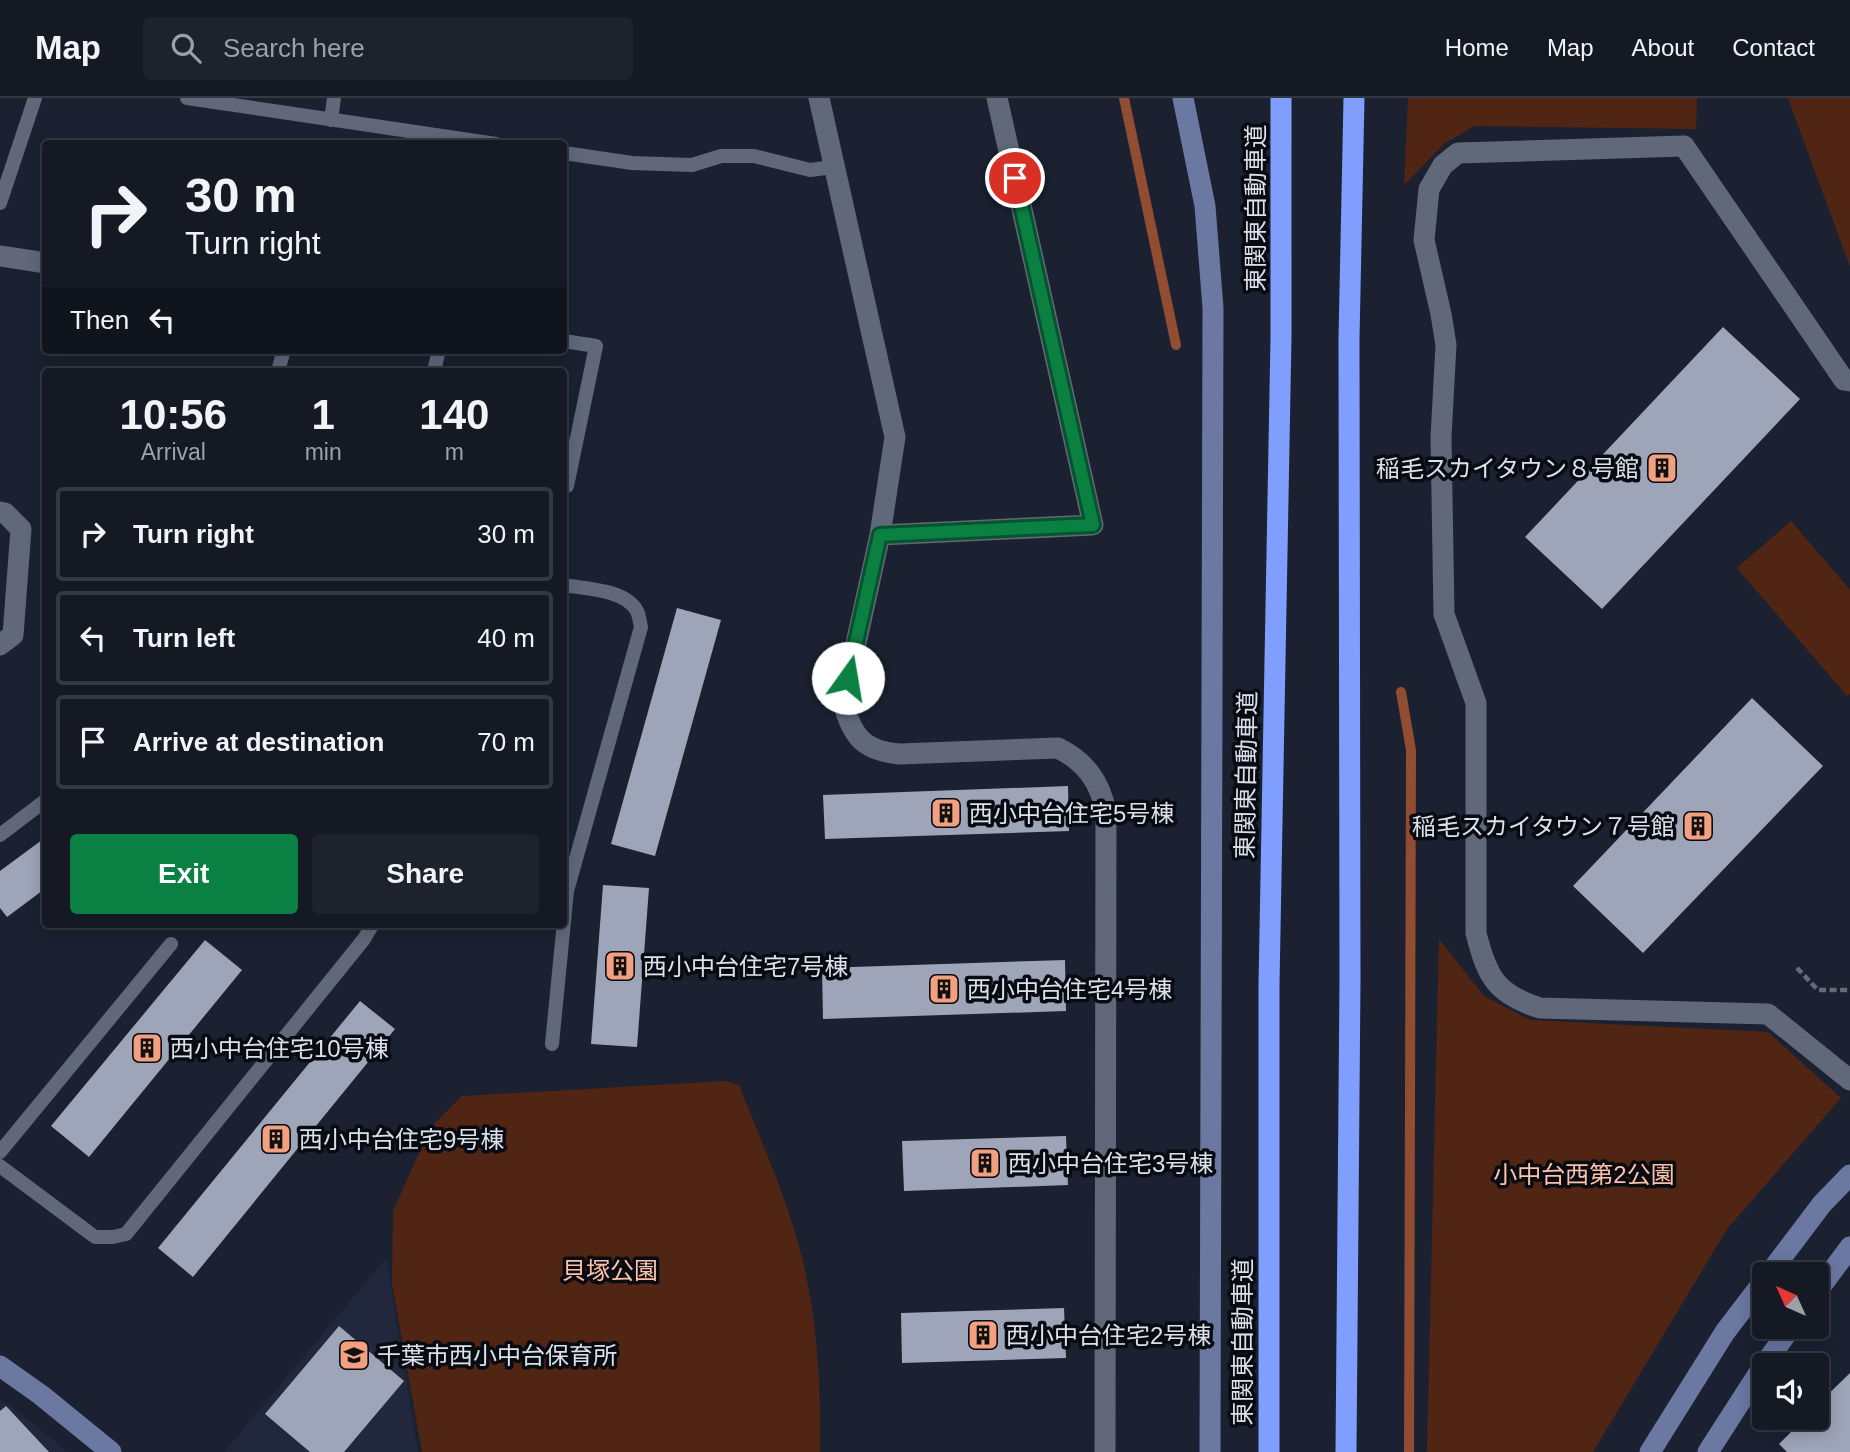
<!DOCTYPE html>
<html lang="en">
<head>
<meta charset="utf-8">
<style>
  body { margin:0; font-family:Helvetica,"Noto Sans JP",sans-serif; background:#1d222c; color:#f1f3f6; height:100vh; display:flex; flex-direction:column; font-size:26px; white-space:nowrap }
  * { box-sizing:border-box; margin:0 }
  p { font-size:23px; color:#9da0a6 }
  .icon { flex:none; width:38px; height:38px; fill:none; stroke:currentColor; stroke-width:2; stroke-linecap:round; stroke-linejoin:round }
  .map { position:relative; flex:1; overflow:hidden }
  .panel { position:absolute; left:42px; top:270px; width:525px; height:560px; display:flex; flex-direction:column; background:#141924; border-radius:7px; box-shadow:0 4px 18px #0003,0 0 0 2px #333841 }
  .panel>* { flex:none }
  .top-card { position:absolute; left:42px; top:42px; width:525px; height:214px; border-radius:7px; box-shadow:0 4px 18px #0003,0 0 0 2px #333841; background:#141924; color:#f1f3f6; overflow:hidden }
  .needle { width:46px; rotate:315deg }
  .fabs { position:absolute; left:1752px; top:1164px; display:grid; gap:14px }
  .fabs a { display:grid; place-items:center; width:77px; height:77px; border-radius:7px; background:#141924; box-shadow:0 4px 18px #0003,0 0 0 2px #333841; font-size:35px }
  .pin { position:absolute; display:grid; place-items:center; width:60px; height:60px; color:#fff; margin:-30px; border:4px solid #fff; border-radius:50%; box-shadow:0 2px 7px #0007 }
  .me { position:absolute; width:77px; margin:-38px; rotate:13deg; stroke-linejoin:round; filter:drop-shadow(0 0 5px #0008) }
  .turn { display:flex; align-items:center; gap:24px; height:147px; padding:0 28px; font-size:32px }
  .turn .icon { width:91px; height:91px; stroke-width:2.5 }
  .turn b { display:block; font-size:49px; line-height:60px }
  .then { display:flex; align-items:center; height:66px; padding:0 28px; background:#0003; gap:14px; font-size:26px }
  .eta { display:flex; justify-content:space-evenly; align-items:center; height:119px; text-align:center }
  .eta b { font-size:42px; font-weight:700; line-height:49px }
  .action { display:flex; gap:14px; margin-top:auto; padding:14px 28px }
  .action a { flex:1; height:80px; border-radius:7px; background:#0b8043; color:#fff; font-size:28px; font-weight:700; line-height:80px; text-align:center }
  .action a+a { background:#1d222c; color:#f1f3f6 }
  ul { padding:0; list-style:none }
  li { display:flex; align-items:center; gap:21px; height:94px; margin:0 14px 10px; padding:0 14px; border:4px solid #333841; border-radius:7px }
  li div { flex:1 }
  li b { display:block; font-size:26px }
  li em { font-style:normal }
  header { display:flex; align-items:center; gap:42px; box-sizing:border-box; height:98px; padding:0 35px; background:#141924; border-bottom:2px solid #333841 }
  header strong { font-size:33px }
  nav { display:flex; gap:38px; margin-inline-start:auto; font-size:24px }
  .search { width:490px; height:63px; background:#1d222c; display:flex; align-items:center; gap:18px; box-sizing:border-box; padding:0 24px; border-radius:7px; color:#9da0a6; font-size:26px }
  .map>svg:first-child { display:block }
</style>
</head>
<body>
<header>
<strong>Map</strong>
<div class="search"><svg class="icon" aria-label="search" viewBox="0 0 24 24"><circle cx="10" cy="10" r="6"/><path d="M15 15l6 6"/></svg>Search here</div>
<nav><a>Home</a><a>Map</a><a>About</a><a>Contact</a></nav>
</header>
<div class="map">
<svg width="1850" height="1354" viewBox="0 0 1850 1354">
  <rect width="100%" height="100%" fill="#1b2130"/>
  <path fill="#21283d" d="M386 1160 418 1354H224Z
    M0 1301 24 1318 67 1354H0Z"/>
  <path fill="#512513" d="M1408 0H1697L1696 31 1475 28 1445 45 1404 87Z
    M1788 0H1850V169Z
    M1791 423 1850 492V596L1847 598 1737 470Z
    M1439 841 1484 898 1530 922 1768 934 1841 1000 1727 1131 1593 1354H1427Z
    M726 983 739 987C762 1046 790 1106 804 1168 818 1229 821 1292 820 1354H422L392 1186 393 1113 430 1030 462 998Z"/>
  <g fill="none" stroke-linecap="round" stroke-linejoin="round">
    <path stroke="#904d32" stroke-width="10" d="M1124 0 1176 247
      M1401 594 1411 652 1409 1354"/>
  </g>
  <path fill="#9ea5b9" d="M1723 229 1800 301 1602 511 1525 439Z
    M677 510 721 522 655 758 611 746Z
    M1752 600 1823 668 1643 855 1573 788Z
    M1068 688 1069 733 825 741 823 697Z
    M46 739V790L7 819 0 810V773Z
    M603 787 649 790 637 949 591 946Z
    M205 842 242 872 89 1059 51 1028Z
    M1065 862 1066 913 823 921 822 870Z
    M360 903 395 931 193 1179 158 1150Z
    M1066 1038 1068 1087 904 1093 902 1043Z
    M1064 1210 1066 1260 902 1265 901 1215Z
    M339 1228 404 1283 344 1354H310L265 1316Z
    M1850 1275V1354H1787L1779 1346 1805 1320H1816V1308Z
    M6 1308 49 1354H0V1313Z"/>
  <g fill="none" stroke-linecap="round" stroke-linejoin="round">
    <path stroke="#666b78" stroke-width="4.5" stroke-dasharray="7 3.5" stroke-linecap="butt" d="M1797 870 1818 892H1850"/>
    <path stroke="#61687a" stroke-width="14" d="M187 0 496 46
      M331 22 334 0
      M564 55 632 65 692 67 721 58H754L810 72 834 69
      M0 105 35 0
      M564 243 596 248 567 388
      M278 273 284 252
      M434 273 439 252
      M0 737 46 702
      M552 946 567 793 641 529C640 525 639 517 637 513 625 491 585 491 564 487
      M0 1054 171 846
      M0 1068 95 1139H113L126 1136 364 841 373 826"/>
    <path stroke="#61687a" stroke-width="21" d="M819 0 895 339 880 437 843 604C852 639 864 653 900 656L1058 650C1086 664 1100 684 1106 714L1105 1354
      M0 158 46 165
      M1850 283 1844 282 1684 48 1458 55 1443 67 1429 91 1424 142 1441 216 1446 247 1441 339 1444 516 1476 605V835C1487 879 1496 896 1540 910L1768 916 1850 982
      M0 414 5 415 21 431 13 537 0 547
      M880 437 1093 427 997 0"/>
    <path stroke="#6a78a2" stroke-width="21" d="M1183 0 1205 108 1213 210 1210 1354
      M1769 1176 1822 1106 1850 1077
      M1816 1195 1850 1149
      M1764 1267 1792 1228
      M0 1268 41 1297 111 1354
      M1650 1354 1725 1234 1764 1183
      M1708 1354 1764 1267"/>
    <path stroke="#7f9efe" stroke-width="21" d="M1269 1354V887L1281 239V0
      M1346 1354 1350 881 1349 241 1354 0"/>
  </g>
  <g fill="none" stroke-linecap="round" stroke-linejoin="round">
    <g stroke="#07532c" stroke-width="18">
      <path id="route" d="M848 580 880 437 1093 427 1015 80"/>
    </g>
    <use href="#route" stroke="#0b8043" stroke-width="12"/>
  </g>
  <defs>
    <g id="building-square" transform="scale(1.575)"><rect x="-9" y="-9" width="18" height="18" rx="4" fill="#f2a080" stroke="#080b11"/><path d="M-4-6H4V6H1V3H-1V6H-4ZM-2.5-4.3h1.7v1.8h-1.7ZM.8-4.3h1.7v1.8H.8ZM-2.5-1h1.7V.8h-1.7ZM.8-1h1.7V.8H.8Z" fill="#111"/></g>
    <g id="school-square" transform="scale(1.575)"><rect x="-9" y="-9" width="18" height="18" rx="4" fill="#f2a080" stroke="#080b11"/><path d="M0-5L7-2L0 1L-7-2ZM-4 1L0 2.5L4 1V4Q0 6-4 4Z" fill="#111"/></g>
  </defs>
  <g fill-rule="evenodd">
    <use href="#building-square" x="1662" y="370"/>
    <use href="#building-square" x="946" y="715"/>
    <use href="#building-square" x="1698" y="728"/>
    <use href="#building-square" x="620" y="868"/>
    <use href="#building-square" x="944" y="891"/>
    <use href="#building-square" x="147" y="950"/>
    <use href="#building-square" x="276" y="1041"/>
    <use href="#building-square" x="985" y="1065"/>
    <use href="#building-square" x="983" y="1237"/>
    <use href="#school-square" x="354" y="1257"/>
  </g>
  <g text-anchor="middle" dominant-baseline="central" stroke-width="7" stroke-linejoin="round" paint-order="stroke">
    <g font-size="24" fill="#dce0ea" stroke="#080b11">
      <text transform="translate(1255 110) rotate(-90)">東関東自動車道</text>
      <text transform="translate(1246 677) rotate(-89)">東関東自動車道</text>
      <text transform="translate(1242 1244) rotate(-90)">東関東自動車道</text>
    </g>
    <g font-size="24" fill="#dce0ea" stroke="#080b11" text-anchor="start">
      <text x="1639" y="370" text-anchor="end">稲毛スカイタウン８号館</text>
      <text x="969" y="715">西小中台住宅5号棟</text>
      <text x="1675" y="728" text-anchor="end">稲毛スカイタウン７号館</text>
      <text x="643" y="868">西小中台住宅7号棟</text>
      <text x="967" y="891">西小中台住宅4号棟</text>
      <text x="170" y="950">西小中台住宅10号棟</text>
      <text x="299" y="1041">西小中台住宅9号棟</text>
      <text x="1008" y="1065">西小中台住宅3号棟</text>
      <text x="1006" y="1237">西小中台住宅2号棟</text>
      <text x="377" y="1257">千葉市西小中台保育所</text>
    </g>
    <g font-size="24" fill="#fec1aa" stroke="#080b11">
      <text x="1584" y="1076">小中台西第2公園</text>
      <text x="610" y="1172">貝塚公園</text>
    </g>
  </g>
</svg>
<div class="fabs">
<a><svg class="needle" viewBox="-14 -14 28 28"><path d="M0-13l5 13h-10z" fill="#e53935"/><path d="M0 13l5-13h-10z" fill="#9da0a6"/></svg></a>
<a><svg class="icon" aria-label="sound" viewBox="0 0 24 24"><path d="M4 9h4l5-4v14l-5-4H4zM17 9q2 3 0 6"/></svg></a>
</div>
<div class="pin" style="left:1015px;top:80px;background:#d93025"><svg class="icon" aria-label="arrive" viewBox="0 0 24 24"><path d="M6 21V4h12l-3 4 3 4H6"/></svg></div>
<svg class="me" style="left:848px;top:580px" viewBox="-20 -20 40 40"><circle r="19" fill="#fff"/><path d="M0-13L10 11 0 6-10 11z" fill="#0b8043"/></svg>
<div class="top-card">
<div class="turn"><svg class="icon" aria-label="right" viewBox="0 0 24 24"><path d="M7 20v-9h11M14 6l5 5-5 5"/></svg><div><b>30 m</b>Turn right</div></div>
<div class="then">Then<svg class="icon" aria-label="left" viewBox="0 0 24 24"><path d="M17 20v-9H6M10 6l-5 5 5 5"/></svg></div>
</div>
<section class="panel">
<div class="eta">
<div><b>10:56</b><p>Arrival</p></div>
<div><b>1</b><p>min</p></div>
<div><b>140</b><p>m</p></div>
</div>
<ul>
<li><svg class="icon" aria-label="right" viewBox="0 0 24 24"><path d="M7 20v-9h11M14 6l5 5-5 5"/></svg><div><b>Turn right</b></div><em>30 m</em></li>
<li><svg class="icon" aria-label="left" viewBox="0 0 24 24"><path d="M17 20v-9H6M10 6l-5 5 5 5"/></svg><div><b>Turn left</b></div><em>40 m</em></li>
<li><svg class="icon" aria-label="arrive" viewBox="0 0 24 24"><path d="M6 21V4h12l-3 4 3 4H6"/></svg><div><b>Arrive at destination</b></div><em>70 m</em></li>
</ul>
<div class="action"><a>Exit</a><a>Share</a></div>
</section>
</div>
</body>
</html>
